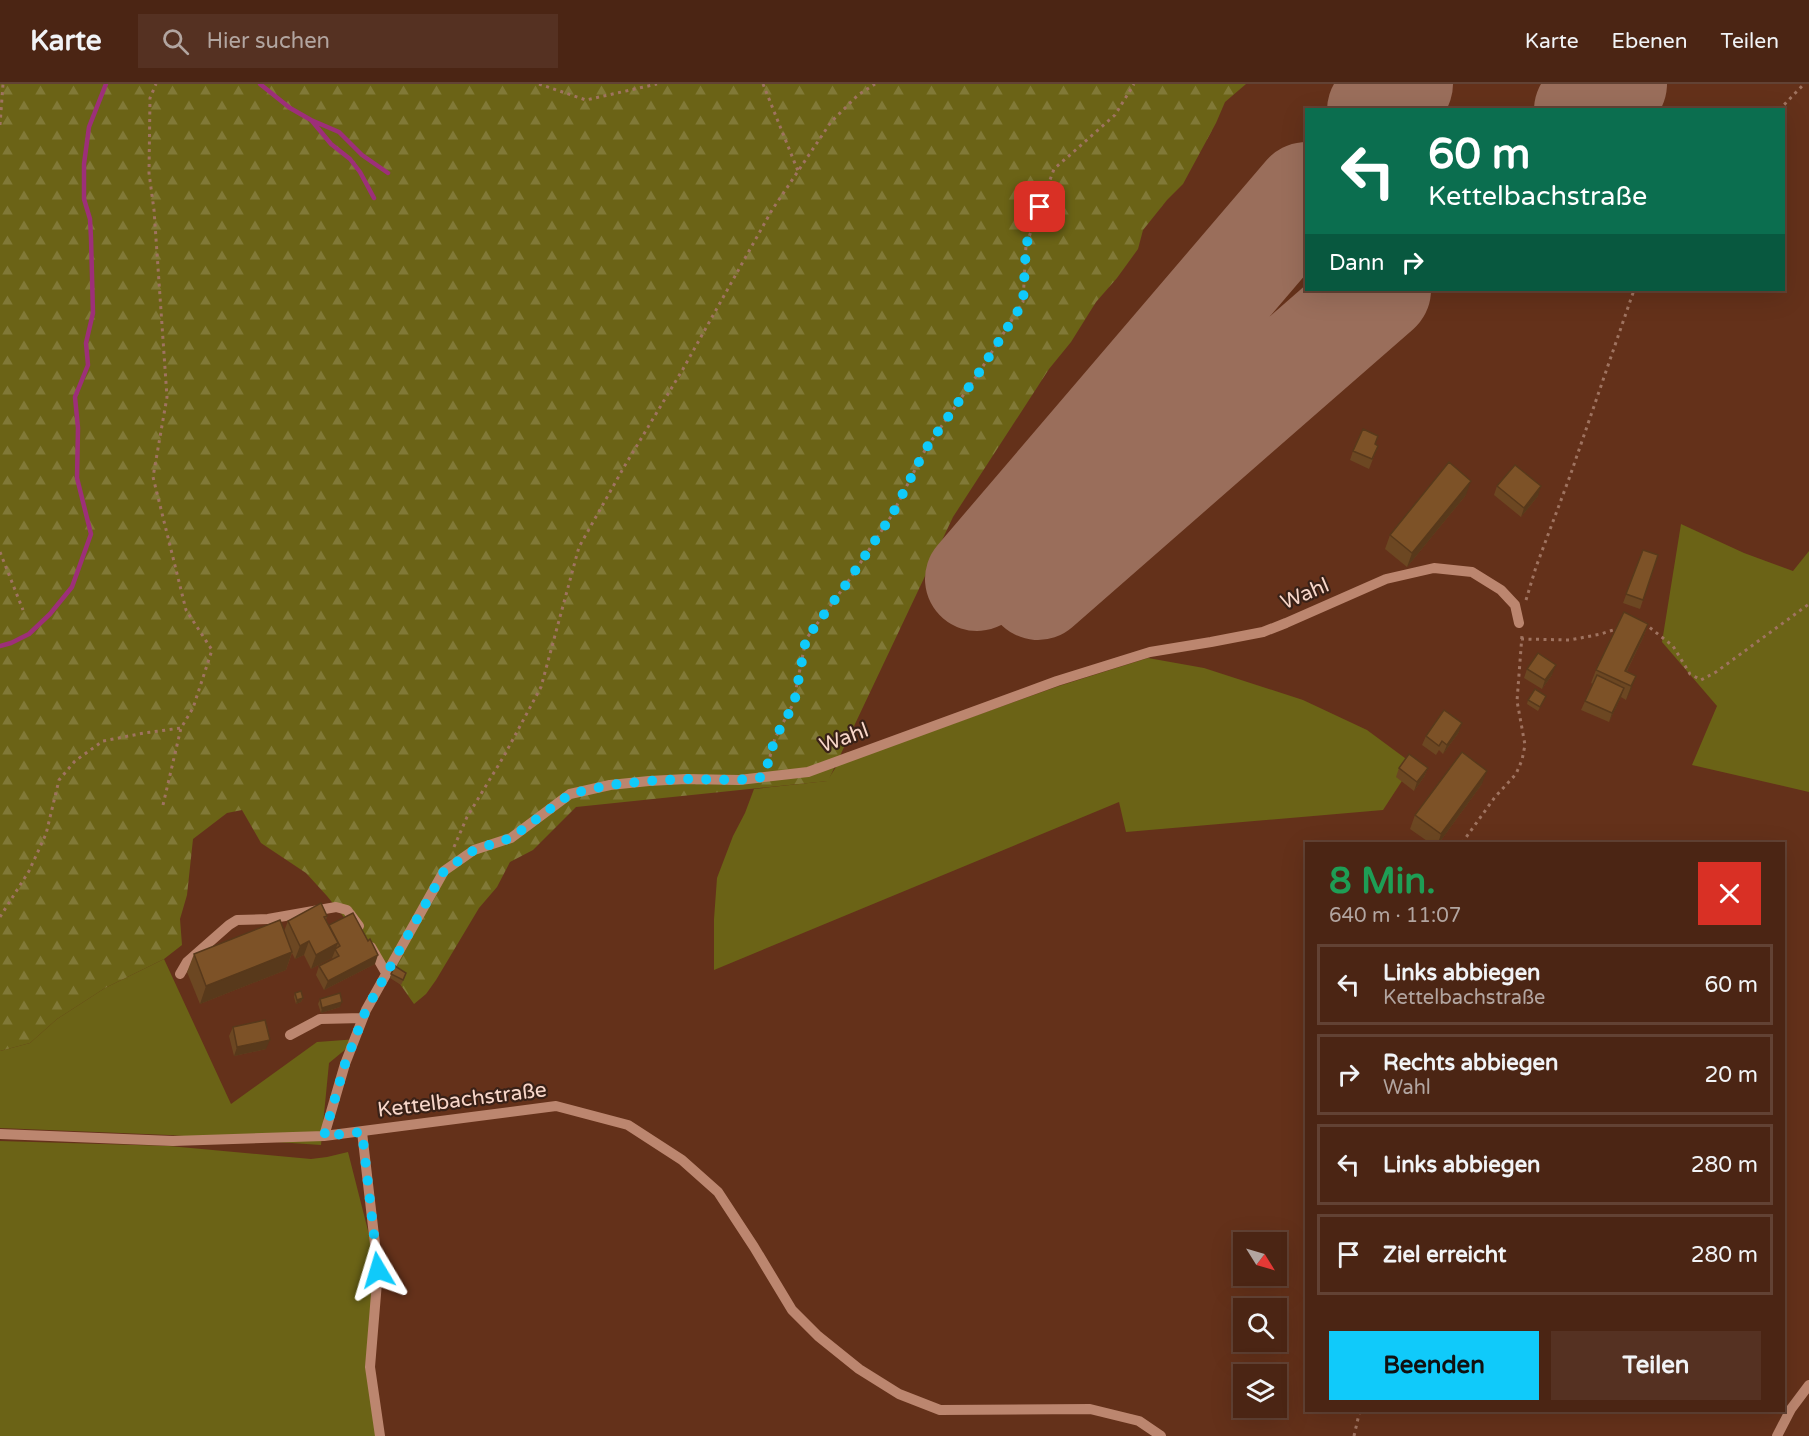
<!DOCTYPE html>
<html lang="de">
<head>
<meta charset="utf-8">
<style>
  body { margin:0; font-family:"Varela Round",sans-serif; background:#553122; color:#f1f3f6; height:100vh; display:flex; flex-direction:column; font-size:22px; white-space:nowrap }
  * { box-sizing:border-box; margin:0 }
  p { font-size:20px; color:#b2a5a0 }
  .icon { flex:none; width:33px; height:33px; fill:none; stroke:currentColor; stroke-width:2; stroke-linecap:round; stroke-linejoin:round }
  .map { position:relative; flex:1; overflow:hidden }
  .sheet { position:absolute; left:1305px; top:758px; width:480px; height:570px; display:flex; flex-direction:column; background:#4b2514; border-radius:0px; box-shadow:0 6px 24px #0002,0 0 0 2px #624234 }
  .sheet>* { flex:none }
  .hud { position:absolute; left:1305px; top:24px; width:480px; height:183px; border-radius:0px; box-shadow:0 6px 24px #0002,0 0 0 2px #624234; background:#0b6e4f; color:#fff; overflow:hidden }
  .needle { width:39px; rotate:127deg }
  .controls { position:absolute; left:1233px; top:1148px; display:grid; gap:12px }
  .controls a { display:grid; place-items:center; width:54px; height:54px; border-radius:0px; background:#4b2514; box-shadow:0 6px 24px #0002,0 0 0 2px #624234; font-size:30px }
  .pin { position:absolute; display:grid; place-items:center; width:51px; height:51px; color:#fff; margin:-26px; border-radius:12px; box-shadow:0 3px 9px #0006 }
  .me { position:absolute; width:66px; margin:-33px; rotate:353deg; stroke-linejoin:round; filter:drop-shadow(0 0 4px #0008) }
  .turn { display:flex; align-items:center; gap:21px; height:126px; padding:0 24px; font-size:27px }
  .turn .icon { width:78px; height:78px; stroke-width:2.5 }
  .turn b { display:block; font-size:42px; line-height:51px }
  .then { display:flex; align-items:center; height:57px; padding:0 24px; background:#0003; gap:12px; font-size:22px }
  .round { display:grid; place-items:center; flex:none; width:63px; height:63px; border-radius:0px; background:#553122 }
  .summary { display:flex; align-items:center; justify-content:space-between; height:102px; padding:0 24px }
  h1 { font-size:36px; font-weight:700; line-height:45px; color:#1e9e55 }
  .action { display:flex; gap:12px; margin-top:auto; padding:12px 24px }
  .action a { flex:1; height:69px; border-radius:0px; background:#10cafa; color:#111; font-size:24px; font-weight:700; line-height:69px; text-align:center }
  .action a+a { background:#553122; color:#f1f3f6 }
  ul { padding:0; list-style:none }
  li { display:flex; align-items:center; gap:18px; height:81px; margin:0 12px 9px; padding:0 12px; border:3px solid #624234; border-radius:0px }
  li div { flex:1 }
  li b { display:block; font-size:22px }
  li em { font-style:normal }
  header { display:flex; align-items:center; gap:36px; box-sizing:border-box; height:84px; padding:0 30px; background:#4b2514; border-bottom:2px solid #624234 }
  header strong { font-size:28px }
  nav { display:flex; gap:33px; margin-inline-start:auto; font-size:21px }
  .search { width:420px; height:54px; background:#553122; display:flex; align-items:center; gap:15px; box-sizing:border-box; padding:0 21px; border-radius:0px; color:#b2a5a0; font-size:22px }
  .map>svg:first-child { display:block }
</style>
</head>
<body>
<header>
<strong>Karte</strong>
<div class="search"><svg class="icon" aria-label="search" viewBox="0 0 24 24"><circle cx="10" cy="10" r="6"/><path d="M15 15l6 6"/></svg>Hier suchen</div>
<nav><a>Karte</a><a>Ebenen</a><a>Teilen</a></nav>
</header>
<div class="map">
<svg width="1809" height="1352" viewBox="0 0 1809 1352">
  <defs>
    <pattern id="forest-firs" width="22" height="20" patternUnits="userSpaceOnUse" patternTransform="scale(1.5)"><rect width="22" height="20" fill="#6b6316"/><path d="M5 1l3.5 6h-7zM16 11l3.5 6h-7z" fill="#817937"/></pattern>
  </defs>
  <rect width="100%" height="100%" fill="#64311a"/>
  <path fill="#6b6316" d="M1681 440 1744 469 1793 487 1809 467V708L1692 681 1717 622 1662 558Z
    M1148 574 1204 584 1303 616 1367 646 1413 680 1383 726 1126 748 1119 718 714 886V835L717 794 733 752 745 729 754 705 827 697 845 669 902 658 1059 602Z
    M164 875 231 1020 317 958 358 955 329 979 321 1061 169 1051 0 1044V967L30 959 57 935 105 904Z
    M0 1057 169 1062 311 1075 327 1073 348 1068 378 1186 370 1283 380 1352H0Z"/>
  <path fill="url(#forest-firs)" d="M0 0H1246L1225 18 1216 39 1183 100 1167 116 1143 146 1138 165 1117 194 1096 218 1071 258 1049 285 953 433 828 697 576 723 533 766 510 778 497 803 479 824 436 896 426 910 414 920 400 900 388 888 327 812 306 789 261 759 242 726 227 729 193 755 187 811 180 835 182 861 164 875 105 904 57 935 30 959 0 967Z"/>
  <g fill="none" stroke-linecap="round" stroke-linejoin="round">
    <path stroke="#9d2f79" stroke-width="4.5" d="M260 0 290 24 311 36 339 48 362 71 388 89
      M312 37 331 60 350 75 360 88 374 114
      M0 562 11 559 29 550 50 530 72 503 91 450 77 394 78 344 75 313 88 281 86 259 93 229 91 154 90 135 84 115V80L89 43 106 0"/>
    <path stroke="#9a6e5b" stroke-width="104" d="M1379 26 1401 0
      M1586 26 1615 0
      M977 495 1306 110
      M1038 504 1379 206"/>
    <path stroke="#9f7360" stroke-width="3" stroke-dasharray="3 4.5" stroke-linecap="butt" d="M539 0 586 16 657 0
      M763 0 798 87
      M1779 26 1804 0
      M0 41 3 0
      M0 468 23 526
      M1526 516 1536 483 1570 392 1634 206
      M1644 539 1673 562 1690 590 1701 596 1716 588 1809 520
      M1521 555 1570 556 1601 550 1619 544
      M768 680 775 654 793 620 806 555 847 499 892 431 925 366 980 287 1023 218 1026 161 1054 85 1115 31 1134 0
      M163 721 181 644
      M1462 759 1495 713 1516 690 1522 676 1525 661 1517 617 1522 551
      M454 763 467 733 504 672 541 603 579 463 624 383 683 285 772 126 831 38 858 11 875 0
      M0 833 29 787 46 750 59 696 75 677 103 657 144 649 181 644 193 624 212 566 186 526 153 393 167 313 154 126 149 89 150 14 156 0
      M1354 1352 1360 1326"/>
    <path stroke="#bc866f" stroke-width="10" d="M371 863 386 889
      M180 890 187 878 229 841 237 836 268 835 336 823 347 826 359 842
      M290 951 320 935 363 934
      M362 1048 378 1186 370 1283 380 1352
      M0 1050 173 1057 324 1052 556 1022 628 1041 682 1076 718 1108 754 1163 792 1226 818 1252 859 1285 899 1310 940 1326 1090 1325 1139 1337 1161 1352
      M324 1052 345 980 366 926 444 787 474 766 511 754 570 710 610 701 649 697 686 695 739 696 808 688 1057 597 1150 568 1211 558 1263 548 1286 539 1386 495 1434 484 1472 488 1501 506 1515 521 1519 539
      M1777 1352 1791 1325 1809 1301"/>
  </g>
  <path fill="#6c4722" d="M1378 352 1375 360 1378 362 1369 385 1350 376 1353 367Z
    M1497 402 1538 412 1521 433 1494 411Z
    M1466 411 1407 483 1385 465 1390 451Z
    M1643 466 1658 471 1640 525 1623 519Z
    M1648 540 1643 554 1627 587 1636 592 1626 616 1621 613 1609 638 1581 626 1593 600 1591 599 1596 586Z
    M1527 585 1552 591 1542 605 1524 594Z
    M1546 612 1538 627 1527 620 1528 616Z
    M1459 648 1443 670 1439 666 1436 671 1422 661 1426 652Z
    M1399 684H1428L1424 693 1414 707 1396 693Z
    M1482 700 1439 759H1430L1410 745 1415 731Z
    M327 832 326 836 329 842 375 880 324 906 316 891 319 882 333 875 332 874 311 885 304 871 295 875 292 869 286 886 200 920 187 888 194 870 284 847 288 837Z
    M391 890 405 893 401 901 390 894Z
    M295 909 303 914 301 918 296 920 294 913Z
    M320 915 340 923 321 929 318 920Z
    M233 943 266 965 234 972 229 952Z"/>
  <path fill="#58391b" d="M1471 397 1466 411 1407 483 1412 469Z
    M1541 402 1538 412 1521 433 1524 424Z
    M1648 540 1643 554 1620 600 1625 587Z
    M1556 581 1552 591 1542 605 1545 596Z
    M1636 592 1631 606 1626 616 1631 602Z
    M1624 604 1621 613 1609 638 1612 629Z
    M1462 639 1459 648 1443 670 1447 661Z
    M1428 684 1424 693 1414 707 1417 698Z
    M1487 687 1482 700 1439 759H1438L1441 750Z
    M309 857 304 871 295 875 300 862Z
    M338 859 332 874 311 885 316 871Z
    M292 868 286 886 200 920 206 902Z
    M378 871 375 880 324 906 328 897Z
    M303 914 301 918 296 920 297 916Z
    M342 918 340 923 321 929 322 924Z
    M270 956 266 965 234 972 237 963Z"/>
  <path fill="#7d5227" stroke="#58391b" stroke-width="1.5" d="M1363 345 1378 352 1375 360 1378 362 1372 375 1353 367Z
    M1449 378 1471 397 1412 469 1390 451Z
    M1515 381 1541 402 1524 424 1497 402Z
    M1643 466 1658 471 1643 516 1626 510Z
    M1624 528 1648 540 1625 587 1636 592 1631 602 1596 586Z
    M1538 569 1556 581 1545 596 1527 585Z
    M1597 591 1624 604 1612 629 1585 617Z
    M1535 605 1546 612 1540 623 1528 616Z
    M1444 626 1462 639 1447 661 1442 657 1439 662 1426 652Z
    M1462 668 1487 687 1441 750 1415 731Z
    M1409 670 1428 684 1417 698 1399 684Z
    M321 819 327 832 324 833 338 859 316 871 309 857 300 862 288 837Z
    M353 829 368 857 370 855 378 871 328 897 319 882 339 872 335 865 340 862 329 841Z
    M280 836 292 868 206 902 194 870Z
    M395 882 406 889 403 896 391 890Z
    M301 907 303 914 297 916 295 909Z
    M340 909 342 918 322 924 320 915Z
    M265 936 270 956 237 963 233 943Z"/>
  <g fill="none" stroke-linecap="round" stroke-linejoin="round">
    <path stroke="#10cafa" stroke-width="10" stroke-dasharray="0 18" d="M378 1186 362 1048 324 1052 345 980 366 926 444 787 474 766 511 754 570 710 610 701 649 697 686 695 739 696 764 693 775 654 794 620 806 555 847 499 892 431 925 366 980 287 1023 219 1026 161 1040 123"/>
  </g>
  <g text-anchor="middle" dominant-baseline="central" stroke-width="4.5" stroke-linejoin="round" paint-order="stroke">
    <g font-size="21" fill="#f8d7ca" stroke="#392117">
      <text transform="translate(1305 510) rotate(-23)">Wahl</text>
      <text transform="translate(844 654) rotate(-20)">Wahl</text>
      <text transform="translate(462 1016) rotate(-7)">Kettelbachstraße</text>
    </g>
  </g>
</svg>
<div class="controls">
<a><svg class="needle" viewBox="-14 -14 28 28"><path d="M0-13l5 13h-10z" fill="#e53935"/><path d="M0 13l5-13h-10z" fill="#b2a5a0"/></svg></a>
<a><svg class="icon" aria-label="search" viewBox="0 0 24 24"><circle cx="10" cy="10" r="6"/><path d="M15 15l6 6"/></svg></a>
<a><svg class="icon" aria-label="layers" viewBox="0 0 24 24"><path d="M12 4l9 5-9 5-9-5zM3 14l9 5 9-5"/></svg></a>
</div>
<div class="pin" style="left:1040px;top:123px;background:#d93025"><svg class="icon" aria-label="arrive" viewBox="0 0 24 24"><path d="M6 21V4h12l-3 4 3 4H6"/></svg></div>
<svg class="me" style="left:378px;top:1186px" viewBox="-20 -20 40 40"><path d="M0-17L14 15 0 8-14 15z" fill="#10cafa" stroke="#fff" stroke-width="4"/></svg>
<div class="hud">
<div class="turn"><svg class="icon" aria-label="left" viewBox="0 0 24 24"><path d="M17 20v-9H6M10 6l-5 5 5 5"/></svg><div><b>60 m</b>Kettelbachstraße</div></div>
<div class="then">Dann<svg class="icon" aria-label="right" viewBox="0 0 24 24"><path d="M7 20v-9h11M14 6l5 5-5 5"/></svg></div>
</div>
<section class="sheet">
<div class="summary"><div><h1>8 Min.</h1><p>640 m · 11:07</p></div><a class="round" style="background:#d93025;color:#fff"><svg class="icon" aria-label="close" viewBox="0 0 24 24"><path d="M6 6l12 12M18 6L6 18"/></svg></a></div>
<ul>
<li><svg class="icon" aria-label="left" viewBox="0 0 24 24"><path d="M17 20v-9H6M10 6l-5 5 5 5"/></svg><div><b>Links abbiegen</b><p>Kettelbachstraße</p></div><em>60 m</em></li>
<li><svg class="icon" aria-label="right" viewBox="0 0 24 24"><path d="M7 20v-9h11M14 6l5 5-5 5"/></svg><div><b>Rechts abbiegen</b><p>Wahl</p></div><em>20 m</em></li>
<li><svg class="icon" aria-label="left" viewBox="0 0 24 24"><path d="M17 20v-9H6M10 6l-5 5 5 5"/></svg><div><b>Links abbiegen</b></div><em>280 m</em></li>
<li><svg class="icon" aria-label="arrive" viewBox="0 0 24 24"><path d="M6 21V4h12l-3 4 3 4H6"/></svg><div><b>Ziel erreicht</b></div><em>280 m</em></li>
</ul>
<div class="action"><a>Beenden</a><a>Teilen</a></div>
</section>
</div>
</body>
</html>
